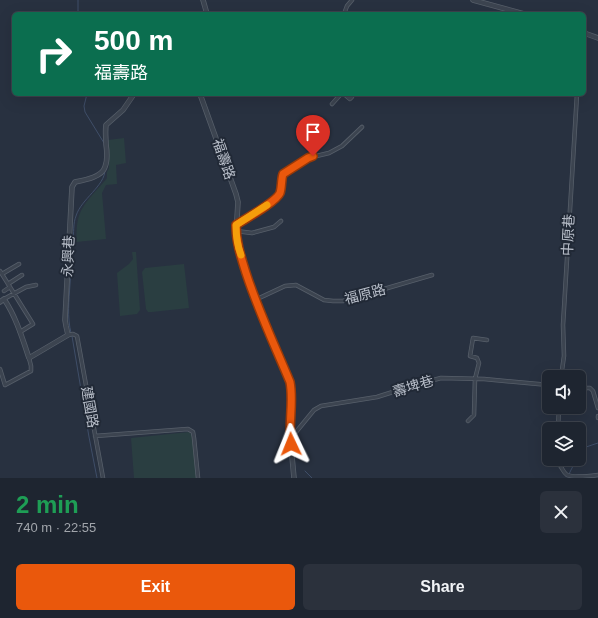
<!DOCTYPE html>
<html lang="en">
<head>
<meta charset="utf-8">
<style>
  body { margin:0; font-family:Helvetica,"Noto Sans TC",sans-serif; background:#2b313c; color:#f1f3f6; height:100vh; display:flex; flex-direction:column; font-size:15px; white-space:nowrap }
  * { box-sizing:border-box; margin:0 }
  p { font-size:13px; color:#a1a5ab }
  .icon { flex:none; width:22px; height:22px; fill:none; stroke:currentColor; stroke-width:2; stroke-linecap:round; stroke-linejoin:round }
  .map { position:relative; height:478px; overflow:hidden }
  .sheet { display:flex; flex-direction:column; background:#1e2530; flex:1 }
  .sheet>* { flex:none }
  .banner { position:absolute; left:12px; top:12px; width:574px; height:84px; border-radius:6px; box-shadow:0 4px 16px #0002,0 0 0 1px #3c424c; background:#0b6e4f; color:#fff; overflow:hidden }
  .fabs { position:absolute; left:542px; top:370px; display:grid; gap:8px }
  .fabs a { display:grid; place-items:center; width:44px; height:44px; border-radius:6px; background:#1e2530; box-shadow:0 4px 16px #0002,0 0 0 1px #3c424c; font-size:20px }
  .pin { position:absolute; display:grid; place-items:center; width:34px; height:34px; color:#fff; margin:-41px -17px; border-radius:50% 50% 50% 0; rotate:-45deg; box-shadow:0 0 4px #0007 }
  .pin .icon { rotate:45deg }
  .me { position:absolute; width:44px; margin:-22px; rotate:358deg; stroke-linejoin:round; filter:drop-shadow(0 0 3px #0008) }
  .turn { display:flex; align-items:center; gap:14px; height:84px; padding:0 16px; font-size:18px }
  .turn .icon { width:52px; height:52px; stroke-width:2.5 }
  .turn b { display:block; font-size:28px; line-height:34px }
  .round { display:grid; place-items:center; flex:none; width:42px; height:42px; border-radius:6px; background:#2b313c }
  .overview { display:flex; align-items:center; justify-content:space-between; height:68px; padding:0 16px }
  h1 { font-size:24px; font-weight:700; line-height:30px; color:#1e9e55 }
  .primary-button { display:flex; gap:8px; margin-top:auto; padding:8px 16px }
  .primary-button a { flex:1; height:46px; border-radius:6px; background:#ea580c; color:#fff; font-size:16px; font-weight:700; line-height:46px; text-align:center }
  .primary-button a+a { background:#2b313c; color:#f1f3f6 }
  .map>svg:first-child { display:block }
</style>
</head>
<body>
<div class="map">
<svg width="598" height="478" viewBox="0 0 598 478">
  <rect width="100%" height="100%" fill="#283140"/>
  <path fill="#2a3e41" d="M124 138 126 163 116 165 117 184 106 185 102 193 106 239 76 242C77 235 76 227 78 220 81 204 97 191 107 178V172L109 168 108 140Z
    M132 252H136L140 310 137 314 120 316 117 273 129 264 133 259Z
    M184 264 189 308 152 312H148L146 309 142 272 145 268Z
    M189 432 192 435 193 438 197 475 196 478H134L131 438Z"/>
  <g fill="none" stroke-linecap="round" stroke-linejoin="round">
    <path stroke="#3f4e68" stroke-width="1" d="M78 0V14
      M87 94 84 106 85 112 104 143
      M105 161V152
      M71 333C67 317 69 300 70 284 71 269 72 255 73 241 74 233 73 223 76 216 81 199 105 186 105 170
      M72 336 89 437 97 478
      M579 457 583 448 598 443
      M305 471 312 478
      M569 474 573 466 578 459"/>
    <g stroke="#575f6a" stroke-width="4.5">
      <path id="minor" d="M344 14 347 6 352 0
        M344 94 350 99 352 97V94
        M332 104 341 94
        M236 225C245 219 276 202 280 193 282 187 281 180 283 174L308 158 329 153 342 146 362 127
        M236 231 252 233 274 227 281 221
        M0 271 33 324 20 332
        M2 274 19 264
        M8 284 22 275
        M4 291 10 287
        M4 299 26 287 36 285
        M255 300 285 286 296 285 324 300 333 301H343L432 275
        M68 335 73 334 77 336 103 478
        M0 369 5 385 31 371V366L29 358
        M561 377 564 356 563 325 577 94
        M579 388H590L593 391 598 408
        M598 418V416
        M468 421 474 415 475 379 479 363 477 358 470 356 473 338 487 340
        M558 429 559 407
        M290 435 296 432 314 410 321 406 377 397 415 385 441 378 484 379 549 385
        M95 436 188 429 193 432 194 438 198 478
        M557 459C557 463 559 464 561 467 563 470 564 473 567 475 574 478 590 476 598 475"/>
    </g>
    <g stroke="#575f6a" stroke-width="5.5">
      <path id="tertiary" d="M203 0 207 14
        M473 0 524 14
        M584 33 598 38
        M200 94 236 194 238 202 236 235 238 246 255 300 290 382 292 390 290 435 294 478
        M0 302 4 299C16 317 22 337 29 358L68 335 66 326 65 320 72 187 75 182C85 180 102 177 105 167 108 160 107 151 106 144 106 138 105 132 106 125L123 110 134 94"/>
    </g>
    <use href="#minor" stroke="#3c4450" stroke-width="3"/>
    <use href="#tertiary" stroke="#3c4450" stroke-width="4"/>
  </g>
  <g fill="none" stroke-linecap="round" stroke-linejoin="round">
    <g stroke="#983908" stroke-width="10">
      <path id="route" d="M291 444C288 424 294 402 290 382 275 346 258 310 246 273 241 257 236 242 236 225 245 219 276 202 280 193 282 187 281 180 283 174L308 158 313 156"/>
    </g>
    <use href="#route" stroke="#ea580c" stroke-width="7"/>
    <path stroke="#f59e0b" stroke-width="7" d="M241 255C237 245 236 235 236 225L267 205"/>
  </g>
  <g text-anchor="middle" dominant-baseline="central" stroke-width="4" stroke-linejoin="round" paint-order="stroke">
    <g font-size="14" fill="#b9bfca" stroke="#212936">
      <text transform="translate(224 159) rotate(71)">福壽路</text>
      <text transform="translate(568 235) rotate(-87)">中原巷</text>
      <text transform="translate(68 256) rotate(-87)">永興巷</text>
      <text transform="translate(365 294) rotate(-15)">福原路</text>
      <text transform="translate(413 386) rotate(-17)">壽埤巷</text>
      <text transform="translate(90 407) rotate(80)">建國路</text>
    </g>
  </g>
</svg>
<div class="fabs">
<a><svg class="icon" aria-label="sound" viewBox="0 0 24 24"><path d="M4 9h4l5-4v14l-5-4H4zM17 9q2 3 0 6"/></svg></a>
<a><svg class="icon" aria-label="layers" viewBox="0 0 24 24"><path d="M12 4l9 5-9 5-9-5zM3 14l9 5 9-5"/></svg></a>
</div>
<div class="pin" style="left:313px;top:156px;background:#d93025"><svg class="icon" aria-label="arrive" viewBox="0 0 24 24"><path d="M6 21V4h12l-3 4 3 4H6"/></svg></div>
<svg class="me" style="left:291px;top:444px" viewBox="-20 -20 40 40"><path d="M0-17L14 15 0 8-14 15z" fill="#ea580c" stroke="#fff" stroke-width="4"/></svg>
<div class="banner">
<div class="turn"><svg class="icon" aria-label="right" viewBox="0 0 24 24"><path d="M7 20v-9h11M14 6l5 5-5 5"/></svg><div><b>500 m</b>福壽路</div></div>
</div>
</div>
<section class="sheet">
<div class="overview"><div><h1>2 min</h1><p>740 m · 22:55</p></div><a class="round"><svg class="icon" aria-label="close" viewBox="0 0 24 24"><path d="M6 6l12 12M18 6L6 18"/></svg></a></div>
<div class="primary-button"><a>Exit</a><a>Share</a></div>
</section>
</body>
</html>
